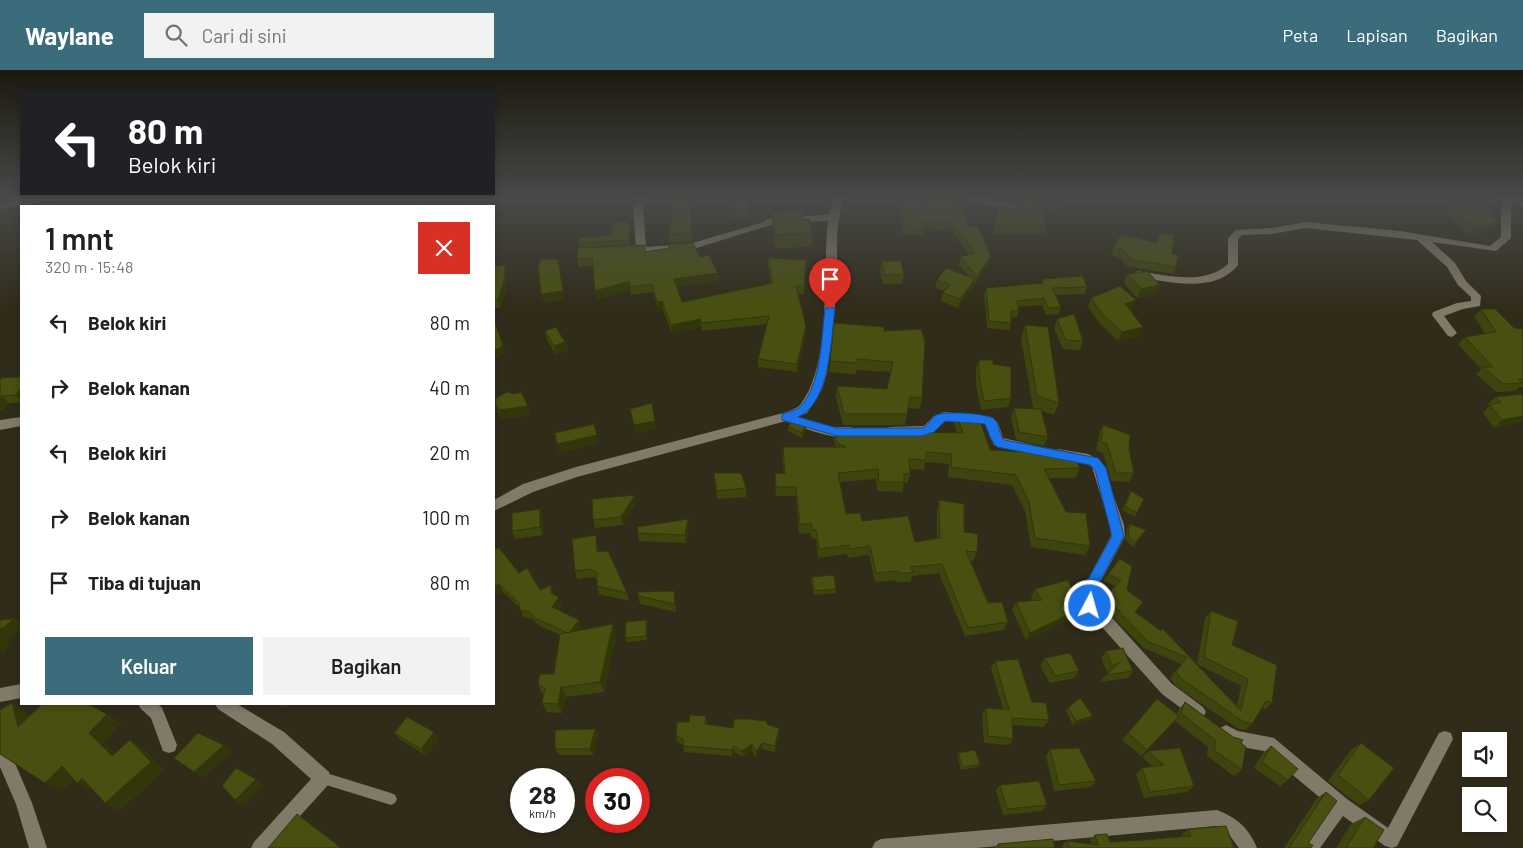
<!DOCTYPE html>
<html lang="id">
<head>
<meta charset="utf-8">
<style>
  body { margin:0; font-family:Barlow,sans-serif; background:#f2f2f2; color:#202124; height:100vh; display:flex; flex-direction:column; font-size:19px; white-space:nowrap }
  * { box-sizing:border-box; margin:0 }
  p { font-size:16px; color:#757577 }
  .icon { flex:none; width:28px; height:28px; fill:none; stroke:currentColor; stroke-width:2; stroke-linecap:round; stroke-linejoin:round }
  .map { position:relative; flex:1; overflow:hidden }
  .sheet { position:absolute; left:20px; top:135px; width:475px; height:500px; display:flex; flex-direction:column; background:#fff; border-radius:0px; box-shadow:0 2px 8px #0003 }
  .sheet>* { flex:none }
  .guide { position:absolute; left:20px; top:20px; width:475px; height:105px; border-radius:0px; box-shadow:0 2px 8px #0003; background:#202124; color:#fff; overflow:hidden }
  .buttons { position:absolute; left:1462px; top:662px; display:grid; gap:10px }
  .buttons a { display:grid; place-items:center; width:45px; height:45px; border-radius:0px; background:#fff; box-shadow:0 2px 8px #0003; font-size:25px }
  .speed { position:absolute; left:510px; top:698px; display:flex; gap:10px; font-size:25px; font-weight:700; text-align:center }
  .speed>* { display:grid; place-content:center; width:65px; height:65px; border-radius:50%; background:#fff; box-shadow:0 2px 8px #0003; line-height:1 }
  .speed small { font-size:12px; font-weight:400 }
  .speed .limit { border:8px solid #d22; background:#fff; color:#111 }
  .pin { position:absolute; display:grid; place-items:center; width:42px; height:42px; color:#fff; margin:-51px -21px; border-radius:50% 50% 50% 0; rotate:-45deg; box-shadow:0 0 5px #0007 }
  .pin .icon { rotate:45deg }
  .me { position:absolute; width:55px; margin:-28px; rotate:6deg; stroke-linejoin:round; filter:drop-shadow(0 0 4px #0008) }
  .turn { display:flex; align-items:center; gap:18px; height:105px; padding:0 25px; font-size:22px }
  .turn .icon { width:65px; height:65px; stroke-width:2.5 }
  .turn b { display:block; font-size:35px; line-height:42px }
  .round { display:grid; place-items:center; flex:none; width:52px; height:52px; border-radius:0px; background:#f2f2f2 }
  .summary { display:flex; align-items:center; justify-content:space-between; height:85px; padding:0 25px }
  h1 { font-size:30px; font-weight:600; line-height:38px }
  .button { display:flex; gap:10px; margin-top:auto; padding:10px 25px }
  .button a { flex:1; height:58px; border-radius:0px; background:#3a6c7b; color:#fff; font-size:20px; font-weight:600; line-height:58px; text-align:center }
  .button a+a { background:#f2f2f2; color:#202124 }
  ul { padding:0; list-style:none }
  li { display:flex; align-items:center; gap:15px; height:65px; padding:0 25px }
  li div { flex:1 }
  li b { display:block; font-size:19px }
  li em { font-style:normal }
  header { display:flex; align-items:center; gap:30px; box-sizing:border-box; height:70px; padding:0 25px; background:#3a6c7b; color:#fff }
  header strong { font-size:24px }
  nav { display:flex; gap:28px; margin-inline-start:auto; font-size:18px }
  .search { width:350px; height:45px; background:#f2f2f2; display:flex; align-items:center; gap:12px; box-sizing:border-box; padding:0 18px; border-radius:0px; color:#757577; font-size:19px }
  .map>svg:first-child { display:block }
</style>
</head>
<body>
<header>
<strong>Waylane</strong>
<div class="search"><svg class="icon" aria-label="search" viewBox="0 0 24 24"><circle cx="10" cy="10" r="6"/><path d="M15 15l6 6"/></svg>Cari di sini</div>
<nav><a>Peta</a><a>Lapisan</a><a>Bagikan</a></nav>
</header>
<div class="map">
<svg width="1523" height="778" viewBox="0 0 1523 778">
  <rect width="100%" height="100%" fill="#312b1a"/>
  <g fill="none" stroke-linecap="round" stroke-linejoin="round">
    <path fill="#817a68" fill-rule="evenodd" d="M323 702 391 723 395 725 397 729 395 733 391 735 323 714 319 712 317 708 319 704Z"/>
    <path fill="#817a68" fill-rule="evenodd" d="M34 128H54L49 131 0 139V133Z
      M639 128H648L643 138 646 177 689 174 764 152 766 149 835 144 840 147 835 150 774 154 690 180 630 184 625 181 626 179 636 177 633 138Z
      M965 128H981L1021 137 1023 139 1018 142 967 130Z
      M1501 128H1515L1523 131V137L1511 132V168L1496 181 1432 172 1455 193 1466 211 1481 226 1480 236 1463 239 1444 246 1457 263 1452 267 1448 266 1432 245 1433 242 1457 233 1471 231V227L1458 215 1447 197 1417 170 1306 158 1271 164 1242 165 1238 169V195C1215 224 1169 212 1138 207L1133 204 1138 201C1167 205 1203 216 1228 194V168L1236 160 1271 158 1306 152 1400 161 1490 176 1501 167Z
      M944 342 992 347 998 353 1003 368 1034 375 1038 377 1040 380 1038 383 1034 385 994 375 985 354 946 351 931 364 927 366 889 367 883 362 889 357 924 356 933 347Z
      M786 343 832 357H851L857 362C848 377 796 355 782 350L780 347 782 344Z
      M21 347V356L0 360V350Z
      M1058 379 1088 384 1101 391 1124 455 1125 466 1094 524 1095 529 1172 614 1203 637 1206 642 1203 647 1198 649 1193 647 1162 624 1083 536 1080 524 1111 466 1110 455 1092 397 1085 393 1054 387 1052 384 1054 381Z
      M138 634H158L162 638 177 675 175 681 169 683 163 681 151 648 141 639Z
      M215 634H237L284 662 329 702 331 708 329 714 271 778H251L254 772 311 709 272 674 218 639Z
      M1226 655 1238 661 1274 668 1347 729 1388 758 1439 663 1445 661 1451 663 1453 669 1397 776 1392 778 1385 776 1343 746 1320 778H1301L1330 736 1264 681 1236 676 1220 668 1218 663 1220 658Z
      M0 670 6 672 32 733 47 778H29L16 734 0 697Z
      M1217 740C1237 748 1249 758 1257 778H1239L1230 766 1216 756 976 778H872L875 772 881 769Z"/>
    <path fill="#817a68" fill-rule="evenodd" d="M832 128H842L837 163V219L827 303 822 319 807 343 786 351 577 407 533 422 494 441V430L523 414 576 397 783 343C789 341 796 339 800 335 831 296 823 210 827 162 828 151 831 139 832 128Z
      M21 614V628L0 632V618Z"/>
  </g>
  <path fill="#3e440e" d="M690 128 693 171 669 173V165L672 155Z
    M728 128H761L760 131 747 130 748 147 730 148Z
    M788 128H808L807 135 788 134Z
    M898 128H920L922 137 958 131 970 157 989 193 975 214 974 213 973 217 958 238 941 231 943 223 945 221 935 218 937 210 969 206 959 195 960 187 969 185 952 161 924 159 923 165 902 164V150Z
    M1013 128H1085L1084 129 1054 139 1041 141 1047 155 1044 163 992 164 1000 136 1020 139 1021 135 1015 134Z
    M1402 128H1449L1447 131 1407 132Z
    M1452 134 1498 152 1492 160 1470 165 1459 157 1447 142Z
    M772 143 813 163 812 176 776 179 772 157Z
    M629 151 630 174 589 177 645 175V182L700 187 719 211 676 217 682 232 771 213 768 197V188L806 190 804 224H798L806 264 797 302 758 297V289L767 254 702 261 701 257 672 263 663 240 658 241 653 222 631 225 630 219 597 230 595 221 593 196 578 197 577 189 580 178 579 173 612 165Z
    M1114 177 1172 184 1176 197 1173 204 1127 196 1120 188 1111 185Z
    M882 191 904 205 902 214H883L880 200Z
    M505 195 507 202 506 219 500 238H494V196Z
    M1127 204 1160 215 1156 224 1137 228 1124 213Z
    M1043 209 1087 217 1085 224 1055 225 1061 237 1059 244 1046 245 1042 235 1019 237V240L1017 247 1011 248V253L1009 260 987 258 984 224 986 218 1042 214Z
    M1091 228 1136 230 1132 238 1130 240 1143 257 1139 266 1118 271 1101 255 1088 237Z
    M1481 239 1514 258 1523 259V317H1519L1515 321 1496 322 1476 304 1481 299 1458 274 1465 267 1485 263 1474 247Z
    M1057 249 1083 271 1080 280 1063 279 1054 258Z
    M1025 255 1059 333 1054 345 1042 341 1048 367 1044 376 1016 370 1011 347 1014 338 1034 339 1033 338 1021 268Z
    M545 261 565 272 568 281 556 285 547 270Z
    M884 261 922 328 920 339 908 338 905 355H843L836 327 837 316 887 319 891 302 856 300V304L829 302 830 291Z
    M979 290 1011 328 1008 337 981 340 976 315V298Z
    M21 307V333H9L2 340H0V310Z
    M1523 326V351L1494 358 1483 343 1489 336 1488 334 1495 327Z
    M495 333 531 345 502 349 498 342Z
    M956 344 990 380 1017 382 1020 373 1080 398 1075 408H1049L1066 442 1090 476 1085 485 1031 477 1025 441 1012 415 948 407 949 394 925 392 924 400 909 399 910 403 908 413H904L902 422 877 421 876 409 840 412 846 444 915 472 937 468V440L939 430 964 462 977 482 973 491H970L988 533 1008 552 1004 560 965 566 939 503 912 506 911 512H896L895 510 875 512 869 485 848 488 847 484 818 488 816 469H812L810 463 799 464 796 426H776L775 413V403L784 404 782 387 783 377H835L834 369 835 359 957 363 954 354Z
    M1103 355 1129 379 1134 403 1129 412 1111 411 1103 383 1096 381 1099 364Z
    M788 357 806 360 802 368 788 361Z
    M714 403 746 418V427L717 429Z
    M1131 421 1137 443 1135 447 1122 440Z
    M636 433 623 455 595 458 593 450Z
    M543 447V465L515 469 512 461Z
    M1130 454 1146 460 1133 477 1125 469 1127 458Z
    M689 457 686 473 639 471 638 463Z
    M598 473 599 482 627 523 629 531 599 524 597 516V510L594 507 577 509 575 501Z
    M494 479 519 503 540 520 554 523V524L562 534 558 540 579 550 581 557 579 561 613 554 616 565 604 622 566 627 562 643 547 642 542 633 544 624H542L538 614 554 604 560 565 538 555 533 549 523 547 520 538 503 522 494 526Z
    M1120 489 1127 520 1136 543 1160 560 1237 636 1241 616 1197 594 1205 548 1211 541 1232 575 1272 633 1265 639 1262 638 1252 654 1245 660 1237 658 1177 617 1170 608 1181 594 1144 578 1100 535 1105 527 1115 516 1103 511 1108 504Z
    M812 507 836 519V523L814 525 811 511Z
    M1035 519 1077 546 1026 570 1012 540 1016 532 1033 531 1031 527Z
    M674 521 676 542 640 534 638 526Z
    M646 550 647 554V570L626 572 625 568Z
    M1106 581 1133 601 1128 608 1100 612 1106 605 1110 601 1107 602 1101 588Z
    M1045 588 1079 601 1074 608 1050 613 1040 596Z
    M995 591 1032 632 1049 650 1044 657 1012 655 1013 669 1009 675 984 673 982 644 986 638 1003 639 991 598Z
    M1157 629 1177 644 1179 639 1185 632 1241 673 1242 700 1234 706 1207 686 1208 677 1175 651 1141 686 1122 670Z
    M277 634H289L288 638Z
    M1068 638 1090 649 1073 655 1066 641Z
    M706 646 707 654 733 658 768 655 779 658V665L775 682 762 679 756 688 752 681 743 687 734 682 732 686 684 682 683 675 677 672 676 665 689 652Z
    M595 659 598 666 593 685H559L555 679Z
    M394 663 439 669 426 685 399 669Z
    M1361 673 1369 730 1359 735 1328 711 1352 679Z
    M1271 676 1288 710 1280 716 1254 698 1263 683Z
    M1050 679 1096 711 1091 717 1054 721 1046 686Z
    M1148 681 1194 716 1187 722 1144 728 1136 704 1142 698 1152 696 1142 687Z
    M958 683 980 694 978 697 961 700 957 686Z
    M1000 715 1047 735 1042 741 1003 745 996 720Z
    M1326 722 1309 772 1311 778H1284L1317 728Z
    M1365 747 1373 778H1336L1351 754Z
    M1189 759 1234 778H1063L1062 775 1067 771 1091 774 1090 769 1095 765 1110 772 1144 770 1183 766 1182 764Z
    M998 774 1055 778H994Z"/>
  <path fill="#32370b" d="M1067 128H1085L1084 129 1054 139 1036 141 1038 134Z
    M1498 152 1492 160 1470 165 1476 157Z
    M991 186 989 193 975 214 977 206Z
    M558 189 565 230 544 233 541 224Z
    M505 195 507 202 506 219 500 238 498 230Z
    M718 203 719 211 675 218 674 209Z
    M975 209 973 217 958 238 960 229Z
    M629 211 630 219 597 230 595 221Z
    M1160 215 1156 224 1137 228 1141 219Z
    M1136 230 1132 238 1122 243 1125 234Z
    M662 231 663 240 658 241 657 232Z
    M700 249 701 257 672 263 671 255Z
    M806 256V264L797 302V294Z
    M1143 257 1139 266 1118 271 1122 262Z
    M565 272 568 281 556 285 554 276Z
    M503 276 505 283 494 290V281Z
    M21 318V331L16 325Z
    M2 326 9 333 2 340 0 338V328Z
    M528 336 531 345 502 349 499 340Z
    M1523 346V351L1494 358 1502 350Z
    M655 351 656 359 635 364 634 355Z
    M806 356V360L802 368V363Z
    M597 365 599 374 559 383 557 374Z
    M635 425 636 433 623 455 621 447Z
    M540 439 543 447V465L540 457Z
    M688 449 689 457 686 473 685 465Z
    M596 465 598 473 599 491 597 482Z
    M499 514 503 522 494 526V517Z
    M551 515 554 523V530L551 523Z
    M559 527 562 534 554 544 552 537Z
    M1082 538 1077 546 1026 570 1030 563Z
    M14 549 21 554V559L11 568 4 584 0 581V560Z
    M579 550 581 557 572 570 570 563Z
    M613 554 616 565 604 622 600 612Z
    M494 583 497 588 494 590Z
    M561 617 566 627 562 643 558 634Z
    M12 633 28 643 34 666 18 657Z
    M284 634H289L288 638Z
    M107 644 121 654 104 672 126 695 112 686 89 663Z
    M1093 646 1090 649 1073 655 1076 651Z
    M779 658V665L775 682V676Z
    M595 659 598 666 593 685 590 679Z
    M434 662 439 669 426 685 421 679Z
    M130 670 144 679 165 700 120 741 105 733Z
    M762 673V679L756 688V682Z
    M752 674V681L743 687 742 681Z
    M224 675 232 682 203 708 194 702Z
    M734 676V682L732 686V680Z
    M62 696 78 705 62 721 45 713Z
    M82 708 98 717 93 721 77 713Z
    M256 709 264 715 243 736 235 730Z"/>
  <path fill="#484f10" stroke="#32370b" d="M672 128H690L692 163 669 165V155H672Z
    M728 128H747L748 138 729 139Z
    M900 128H920L922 137 925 128H958V131L970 157 977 155 991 186 977 206 960 187 975 183 953 153 925 151V158L904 156V142Z
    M1023 128H1067L1056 131 1038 134 1047 155 994 156 1000 136 1022 140 1021 136 1027 131Z
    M1452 134H1484L1498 152 1476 157 1465 149Z
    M804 141 802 150 809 149 813 163 776 165 772 143Z
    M629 151V170L579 173V168L612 165V153Z
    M1161 163 1174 165 1172 184 1178 185 1176 197 1130 189 1123 180 1114 177 1121 164 1156 173Z
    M693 173 700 187 709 185 718 203 674 209 682 232 773 213 768 188 806 190 804 216H796L806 256 797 294 758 289 769 246 702 253 700 249 671 255 662 231 657 232 652 214 630 217 629 211 595 221 592 188 577 189 578 178 645 175V182L669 178V174Z
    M541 189H558L563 221 541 224 538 197Z
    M882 191H901L904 205H884Z
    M505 195 504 211 498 230H494V196Z
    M946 198 975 209 960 229 943 223 950 214 937 210Z
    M1147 201 1160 215 1141 219 1127 204Z
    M1083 206 1087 217 1052 218 1061 237 1048 238 1044 228 1017 231 1019 240 1011 241V253L989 251 986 218 1043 213V209Z
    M1120 216 1136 230 1125 234 1143 257 1122 262 1104 246 1091 228Z
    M1481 239H1495L1514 258 1523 259V309H1518L1523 313 1503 314 1483 297H1493L1465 267 1496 262Z
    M1074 244 1083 271 1066 270 1057 249Z
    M494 249 503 276 494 281Z
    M834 253 884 257V261L921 259 925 272 922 328 910 327 907 344H844L837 316 887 319 893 292 857 289V293L830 291Z
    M1025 255 1048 257 1059 333 1037 326Z
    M556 257 565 272 554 276 545 261Z
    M979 290H993V294L1011 297V328L984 331 979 306Z
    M21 307V318L16 325 2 326 0 328V310L2 308Z
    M507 322 514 324 521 322 528 336 499 340 495 333 496 328Z
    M1521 324 1523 326V346L1502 350 1490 335 1501 332 1495 327Z
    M652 333 655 351 634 355 630 339Z
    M1014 338 1041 339 1048 367 1019 362Z
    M956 344 978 345 990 380 1024 382 1020 373 1073 383 1080 398 1044 399 1066 442 1086 443 1090 476 1035 468 1029 432 1016 405 951 397 952 384 926 382V390L909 389 910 403 904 404V412H879L878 399 838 403 846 444 860 443 862 451 908 446 915 472 940 468 939 430 964 434V462L978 464 977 482 966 481 988 533 1002 532 1008 552 968 558 942 494 911 497 913 503H898L897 501 876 503 870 476 849 479V475L819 479 816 460H812L811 453 800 455 796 417H776L775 403 785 404 783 377H846L837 373 835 359H904V362L963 363Z
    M792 351 806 356 802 363 788 357Z
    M594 354 597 365 557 374 555 363Z
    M1103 355 1130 365 1129 379 1134 403H1116L1107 374 1101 372Z
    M714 403H741L746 418 717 421Z
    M1131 421 1144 429 1137 443 1125 436Z
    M635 425 621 447 593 450 592 429Z
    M540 439V457L512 461V443Z
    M688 449 685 465 638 463 637 457Z
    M1130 454 1146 460 1135 473 1128 465Z
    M596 465 597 482 608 481 627 523 597 516V503L591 499 575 501 572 469Z
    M499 478 519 503 527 498 540 520 551 515V523L559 527 552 537 579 550 570 562 568 563 535 548 530 542 520 540 519 533 499 514 494 517V479Z
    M1120 489 1132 496 1127 520 1143 532 1135 542 1161 561 1162 558 1241 641 1248 609 1204 587 1211 541 1238 551 1232 575 1277 595 1272 633 1266 631 1252 654 1244 652 1183 610 1176 602 1187 587 1149 572 1105 527 1121 510 1108 504Z
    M834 505 836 519 814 521 812 507Z
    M1068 510 1082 538 1030 563 1016 532 1042 530 1035 519Z
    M674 521 675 534 638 526V522Z
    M14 549 0 560V550Z
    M646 550V566L625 568 626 552Z
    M613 554 600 612 561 617 558 634 542 633 545 618 538 614 540 604H554L560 564Z
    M1123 578 1133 601 1106 605 1119 593 1112 595 1106 581Z
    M1070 583 1079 601 1055 606 1045 588Z
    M1018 589 1032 632 1046 633 1049 650 1012 648 1013 669 988 666 986 638 1009 640 995 591Z
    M1080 628 1093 646 1076 651 1068 638Z
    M1157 629 1179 646 1147 680 1128 663Z
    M1185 632 1233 667 1243 670 1241 673 1246 677 1242 700 1214 680 1216 671 1181 643Z
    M12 633 18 657 42 634H88L107 644 89 663 112 686 130 670 151 692 105 733 82 708 77 713 62 696 45 713 0 684V640Z
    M690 645 706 646 705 654 733 658 734 649H748L766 651 768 655 779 658 775 676 762 673 756 682 752 674 742 681 734 676 732 680 683 676 684 670 676 665 677 652H689Z
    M407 647 434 662 421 679 394 663Z
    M595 659 590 679H555V660Z
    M198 663 224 675 194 702 174 688Z
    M1361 673 1394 698 1369 730 1338 705Z
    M1271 676 1298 699 1288 710 1262 692Z
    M1079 678 1096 711 1059 715 1050 679Z
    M1180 678 1194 716 1150 722 1142 698 1164 695 1148 681Z
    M975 680 980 694 963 697 958 683Z
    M236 698 256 709 235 730 222 716Z
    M1039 711 1047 735 1007 739 1000 715Z
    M1326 722 1337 731 1309 772V774L1313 775 1311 778H1289Z
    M297 744 340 777 339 778H268Z
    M1365 747 1384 760 1373 778H1346Z
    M1226 756 1234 778H1070L1067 771 1098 775 1095 765 1107 764 1110 772 1144 770 1191 766 1189 759Z
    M1053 769 1055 778H999L998 774Z"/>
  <linearGradient id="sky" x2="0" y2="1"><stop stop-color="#1b180e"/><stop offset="0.54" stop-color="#484a49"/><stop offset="1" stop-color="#484a49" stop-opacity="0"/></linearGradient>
  <rect width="1523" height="237" fill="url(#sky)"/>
  <path fill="#1a73e8" stroke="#114b97" d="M830 236 835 239C831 268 830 334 798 347L837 358H922C929 356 930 348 936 345 945 341 987 343 994 349 1000 354 998 364 1004 370L1098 388 1106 398 1124 466 1093 524 1096 536 1094 540H1085L1080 524 1112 466 1095 400 1090 395 997 377 991 369 985 354 945 351 934 362 922 366H837L782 350V344C787 342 796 341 800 337 822 313 821 269 825 239Z"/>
</svg>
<div class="buttons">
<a><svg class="icon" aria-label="sound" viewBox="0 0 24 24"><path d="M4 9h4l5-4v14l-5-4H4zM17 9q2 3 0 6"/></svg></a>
<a><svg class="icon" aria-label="search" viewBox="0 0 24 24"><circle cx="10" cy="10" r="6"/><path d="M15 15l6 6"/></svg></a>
</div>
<div class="speed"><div>28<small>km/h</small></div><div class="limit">30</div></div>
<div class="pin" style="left:830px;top:239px;background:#d93025"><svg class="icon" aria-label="arrive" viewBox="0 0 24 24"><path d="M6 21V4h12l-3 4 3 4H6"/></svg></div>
<svg class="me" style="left:1090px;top:536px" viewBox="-20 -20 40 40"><circle r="17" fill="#1a73e8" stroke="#fff" stroke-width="3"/><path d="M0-11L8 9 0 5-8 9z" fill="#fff"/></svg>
<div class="guide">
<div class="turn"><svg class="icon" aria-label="left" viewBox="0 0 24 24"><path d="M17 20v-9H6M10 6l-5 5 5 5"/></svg><div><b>80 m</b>Belok kiri</div></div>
</div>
<section class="sheet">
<div class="summary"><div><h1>1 mnt</h1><p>320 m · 15:48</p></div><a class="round" style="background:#d93025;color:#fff"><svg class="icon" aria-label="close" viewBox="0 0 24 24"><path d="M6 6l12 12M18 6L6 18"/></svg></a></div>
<ul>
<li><svg class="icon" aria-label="left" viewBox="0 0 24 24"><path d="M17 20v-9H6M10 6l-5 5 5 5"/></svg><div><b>Belok kiri</b></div><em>80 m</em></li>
<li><svg class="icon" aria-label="right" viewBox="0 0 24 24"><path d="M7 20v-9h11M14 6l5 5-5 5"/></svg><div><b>Belok kanan</b></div><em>40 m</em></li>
<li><svg class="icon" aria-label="left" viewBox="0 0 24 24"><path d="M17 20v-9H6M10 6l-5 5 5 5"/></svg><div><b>Belok kiri</b></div><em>20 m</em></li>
<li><svg class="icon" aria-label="right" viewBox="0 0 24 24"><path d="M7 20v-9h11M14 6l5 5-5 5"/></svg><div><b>Belok kanan</b></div><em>100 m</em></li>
<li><svg class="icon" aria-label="arrive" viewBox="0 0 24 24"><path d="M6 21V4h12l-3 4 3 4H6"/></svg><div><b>Tiba di tujuan</b></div><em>80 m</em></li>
</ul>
<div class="button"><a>Keluar</a><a>Bagikan</a></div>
</section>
</div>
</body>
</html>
